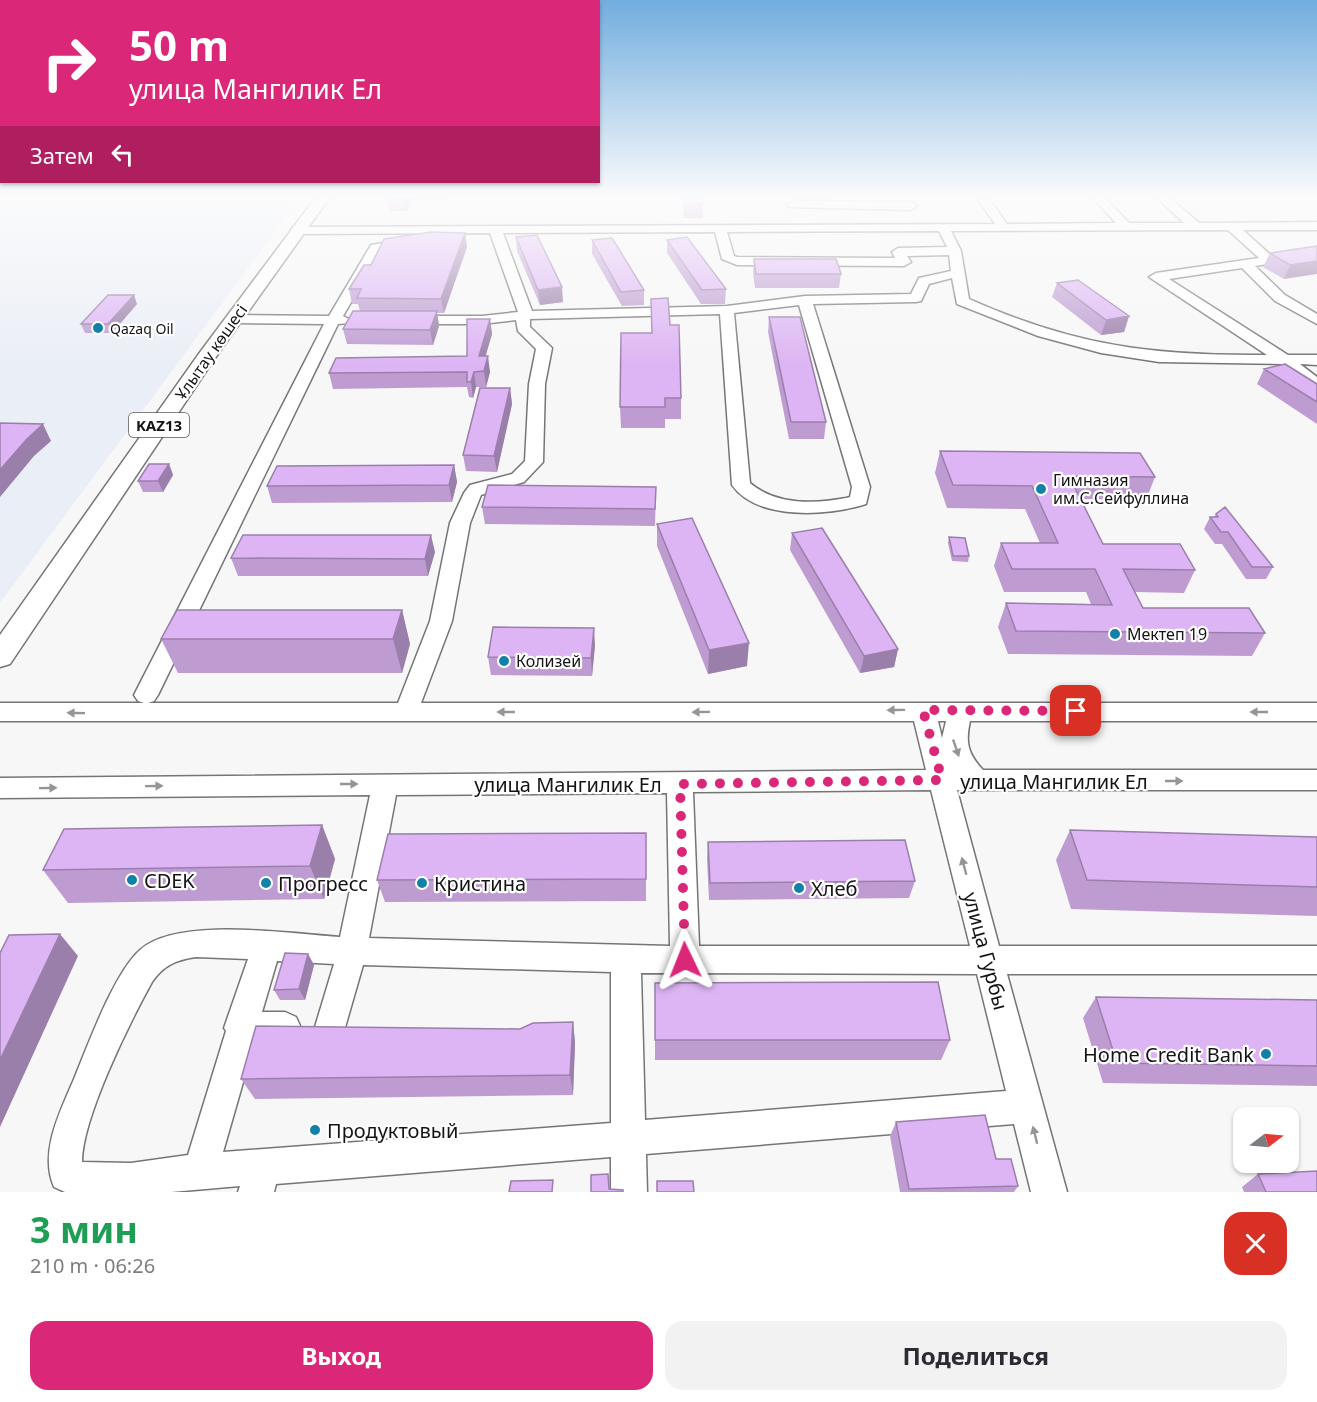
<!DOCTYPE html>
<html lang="ru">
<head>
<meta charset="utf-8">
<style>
  body { margin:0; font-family:"Noto Sans",sans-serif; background:#f2f2f3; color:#2b2b33; height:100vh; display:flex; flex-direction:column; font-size:22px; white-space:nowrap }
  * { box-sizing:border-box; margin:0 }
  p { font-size:20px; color:#7c7c81 }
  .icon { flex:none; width:33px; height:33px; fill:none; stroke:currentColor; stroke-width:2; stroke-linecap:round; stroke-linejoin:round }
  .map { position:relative; height:1192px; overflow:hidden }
  .panel { display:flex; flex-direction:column; background:#fff; flex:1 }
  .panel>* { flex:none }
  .hud { position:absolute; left:0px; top:0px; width:600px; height:183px; box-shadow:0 2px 4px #0004; background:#db2777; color:#fff; overflow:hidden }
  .needle { width:39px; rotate:74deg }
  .buttons { position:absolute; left:1233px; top:1107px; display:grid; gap:12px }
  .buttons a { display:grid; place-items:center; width:66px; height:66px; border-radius:12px; background:#fff; box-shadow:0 2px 4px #0004; font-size:30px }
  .pin { position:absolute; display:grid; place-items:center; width:51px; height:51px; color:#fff; margin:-26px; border-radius:12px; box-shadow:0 3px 9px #0006 }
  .me { position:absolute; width:66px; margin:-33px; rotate:358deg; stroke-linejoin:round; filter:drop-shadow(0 0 4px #0008) }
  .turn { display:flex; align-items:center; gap:21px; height:126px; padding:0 30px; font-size:27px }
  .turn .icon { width:78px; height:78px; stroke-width:2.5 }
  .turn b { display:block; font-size:42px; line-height:51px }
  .then { display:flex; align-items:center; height:57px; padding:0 30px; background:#0003; gap:12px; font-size:22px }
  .round { display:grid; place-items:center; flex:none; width:63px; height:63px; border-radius:18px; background:#f2f2f3 }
  .headline { display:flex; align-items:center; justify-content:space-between; height:102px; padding:0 30px }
  h1 { font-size:36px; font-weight:700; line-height:45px; color:#1e9e55 }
  .action { display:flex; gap:12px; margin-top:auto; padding:12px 30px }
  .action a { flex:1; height:69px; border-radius:18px; background:#db2777; color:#fff; font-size:24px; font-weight:700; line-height:69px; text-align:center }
  .action a+a { background:#f2f2f3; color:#2b2b33 }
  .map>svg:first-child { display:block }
</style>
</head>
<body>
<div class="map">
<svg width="1317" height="1192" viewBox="0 0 1317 1192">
  <rect width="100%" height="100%" fill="#f7f7f8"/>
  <path fill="#eaeef6" d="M0 197H301L0 603Z"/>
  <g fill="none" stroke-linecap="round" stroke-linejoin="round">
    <g stroke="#757576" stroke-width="3">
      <path id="minor" d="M976 197H988L1007 224 1116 223 1092 197H1104L1129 223H1184L1156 197H1169L1199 223 1317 222V230H1243L1276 260 1274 263 1255 266 1285 295 1317 314V324L1275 301 1242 268 1169 279 1288 355H1317V365L1300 364 1317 377V390L1311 388 1281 364 1159 362 1101 353 1038 336 957 304 952 278 929 284 921 301 916 302 813 304 870 487 866 504C829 516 757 521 732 485L720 314 530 319V327L552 348 545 384 543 462 524 482 481 495 470 523 452 621 421 703H1317V721H970C965 743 968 754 983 770H1317V790H957L999 946H1317V974H1007L1067 1192H1031L1014 1124 646 1154 647 1192H611V1157L276 1184 274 1192H238L240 1186 171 1192H65L54 1187C39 1152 60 1112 74 1079 88 1045 114 973 140 950 177 916 292 934 340 937L370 795 0 798V778L926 770 914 721H0V703H144L138 701 134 695 324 324 234 323 227 319 234 315 329 316 371 245 408 239 414 243 412 246 381 251 343 316 351 320 349 323 338 324 158 695 154 701 148 703H398L430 621 450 523 464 493 470 485 512 474 525 461 529 384 536 349 518 331 516 320 482 324H411L404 320 411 316H482L518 312 490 233 297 234 291 230 293 227 995 224ZM1228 230 1259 258 1156 273 1149 277 1267 355C1152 356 1075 346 969 299L961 251 951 231ZM939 231 947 247 898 248 892 252 895 258 737 257 734 256 727 232ZM715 232 722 259 737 265 904 266 911 262 907 256 949 255 951 271 919 278 911 294 805 296 727 306 532 311 503 233ZM799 305 852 487 850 497 846 498C814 504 776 505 750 483L734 313ZM938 721H946L942 738ZM931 790 970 946H699L693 792ZM667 793 670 946 369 938 396 795ZM196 957 248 959 224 1028 226 1031 188 1155 131 1163 82 1162C82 1118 130 1022 152 982 164 965 176 960 196 957ZM277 961 334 964 315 1027 320 1038 331 1043 342 1038 363 965 611 972V1123L223 1152 254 1044H285L296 1039 301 1028 296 1017 285 1012H262ZM641 973 977 974 1006 1091 645 1120Z
        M793 201 911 202 917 206 911 210 789 207 787 205Z"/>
    </g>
    <g stroke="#757576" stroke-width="3">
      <path id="major" d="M316 197H330L213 361 10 664 0 667V635L198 355Z"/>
    </g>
    <use href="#minor" fill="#fff" fill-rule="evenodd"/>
    <use href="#major" fill="#fff" fill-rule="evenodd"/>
  </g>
  <path fill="#be9cd2" d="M388 197H449L447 201H412L407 211H389L387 200Z
    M682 197H702L703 218H684Z
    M465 233 467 247 444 313H437L439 326 433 345 347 344 343 329 360 311 358 304H352L349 289 371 265Z
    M516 237 563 302 540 305 517 251Z
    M592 240 644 290V305L622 306 592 254Z
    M667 240 726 289 725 304H701L667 253Z
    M1317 246 1284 279 1263 267 1270 253Z
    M754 259 841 274 839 288H755L753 273Z
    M1057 283 1129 316 1124 332 1101 335 1052 297Z
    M651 299 670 325 681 398V419H665V428H621L620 407 652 333Z
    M137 304 112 333H85L81 324Z
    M769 317 826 422 824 439H789L768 332Z
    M490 319 492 334 485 356 490 372 486 387H476L473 398 469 397 467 387 333 389 329 373 467 356Z
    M1264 369 1317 384V424L1257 384Z
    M510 388 512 404 497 472 466 471 463 455Z
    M940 451 1155 477 1146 500 1080 499 1103 544 1195 570 1184 593 1135 592 1143 608 1265 633 1252 656 1008 654 998 627 1006 603 1091 604 1086 592H1004L994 566 1001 543H1040L1025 509 947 508 935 473Z
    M169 464 173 475 163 492H143L138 481Z
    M454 465 457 482 452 502 272 503 267 486Z
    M656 487 655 526 485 524 482 507Z
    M1216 514 1273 567 1266 579H1246L1222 544H1215L1204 529 1210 517H1214Z
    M657 524 747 666 708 674 657 546Z
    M792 533 898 649 894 667 860 673 790 550Z
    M949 537 969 556 968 562 952 561 948 543Z
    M435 552 428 576H238L231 558Z
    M402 610 410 644 402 673H178L161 639Z
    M595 645 592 676 491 675 488 657Z
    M322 825 335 859 324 899 68 903 43 870Z
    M1070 830 1317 837V916L1071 909 1056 860Z
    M646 833V901L385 902 377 880Z
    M708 842 915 881 909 898 709 900 707 859Z
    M308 954 314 965 305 1000H280L274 990Z
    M655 983 950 1040 941 1060H655Z
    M1096 997 1317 1000V1086L1103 1083 1083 1018Z
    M573 1022 575 1043 573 1095 255 1099 241 1079 520 1029Z
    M896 1122 996 1159 1018 1186 1014 1192H900L890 1136Z
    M1258 1174 1317 1192H1244L1242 1187Z"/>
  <path fill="#9b7fab" d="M406 197H411L412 201 407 211 405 200Z
    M465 233 467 247 444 313 441 299Z
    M1317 261V274L1284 279 1290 265Z
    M562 287 563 302 540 305 538 290Z
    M134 295 137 304 112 333 108 324Z
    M437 311 439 326 433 345 430 330Z
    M1129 316 1124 332 1101 335 1106 320Z
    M490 319 492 334 481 372 479 356Z
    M488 356 490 372 486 387 484 371Z
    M474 372 476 387 473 398 471 382Z
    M510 388 512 404 497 472 494 456Z
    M43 424 51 441 34 456 0 497V470L26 440Z
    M169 464 173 475 163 492 158 481Z
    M454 465 457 482 452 502 449 485Z
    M431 535 435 552 428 576 425 559Z
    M402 610 410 644 402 673 393 639Z
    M594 628 595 645 592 676 591 658Z
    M749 643 747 666 708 674 709 650Z
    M898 649 894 667 860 673 864 656Z
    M322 825 335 859 324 899 310 866Z
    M60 934 78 956 0 1127V1060Z
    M308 954 314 965 305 1000 299 989Z
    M573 1022 575 1043 573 1095 570 1075Z"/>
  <path fill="#ddb5f4" stroke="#9b7fab" stroke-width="1.5" d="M388 197H406L405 200H387Z
    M683 197H702L703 204H684Z
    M431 232 465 233 441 299 357 298 361 289H349L364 265H371L384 239Z
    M537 235 562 287 538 290 516 237Z
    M687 237 726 289 702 290 667 240Z
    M612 238 644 290 621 292 592 240Z
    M1317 246V261L1290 265 1270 253Z
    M754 259H836L841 274H756Z
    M1078 280 1129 316 1106 320 1057 283Z
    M108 295H134L108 324H81Z
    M668 298 670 325H679L681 398H665V407H620L621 333H652L651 299Z
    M353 311H437L430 330 343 329Z
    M769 317H800L826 422H791Z
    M467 319H490L479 356H488L484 371 474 372 471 382H467V372L329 373 336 358 467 356Z
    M1285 364 1317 384V402L1264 369Z
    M480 388H510L494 456 463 455Z
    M0 423 43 424 26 440 0 470Z
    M940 451 1140 453 1155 477 1069 476 1103 544H1180L1195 570 1123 569 1143 608H1249L1265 633 1016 631 1006 603 1112 605 1095 569H1012L1001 543H1058L1032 486 953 485Z
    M149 464H169L158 481H138Z
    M454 465 449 485 267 486 277 466Z
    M488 485 656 487 655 509 482 507Z
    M1225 507 1273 567H1252L1228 532H1221L1210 517H1218L1216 514Z
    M692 518 749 643 709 650 657 524Z
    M822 528 898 649 864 656 792 533Z
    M243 535H431L425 559 231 558Z
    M949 537 965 538 969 556H953Z
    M177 610H402L393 639H161Z
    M493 627 594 628 591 658 488 657Z
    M322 825 310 866 43 870 64 829Z
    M1070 830 1317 837V887L1087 880Z
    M646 833V879L377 880 388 834Z
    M905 840 915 881 710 883 708 842Z
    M60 934 0 1060V953L9 935Z
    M285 953 308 954 299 989 274 990Z
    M938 982 950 1040H655V983Z
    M1096 997 1317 1000V1066L1117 1063Z
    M573 1022 570 1075 241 1079 256 1026 520 1029 533 1023Z
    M985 1115 996 1159H1011L1018 1186 909 1189 896 1122Z
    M1317 1171V1192H1266L1258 1174Z
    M608 1174 609 1189 623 1190V1192H591V1175Z
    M553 1180 552 1192H509L511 1181Z
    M657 1181H693L694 1192H657Z"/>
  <defs><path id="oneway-solid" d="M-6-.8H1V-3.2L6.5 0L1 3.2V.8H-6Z" transform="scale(1.5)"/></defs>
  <g fill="#959595">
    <use href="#oneway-solid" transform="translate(896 710) rotate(179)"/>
    <use href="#oneway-solid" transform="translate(506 712) rotate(-180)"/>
    <use href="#oneway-solid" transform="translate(701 712) rotate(179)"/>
    <use href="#oneway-solid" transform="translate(1259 712) rotate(180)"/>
    <use href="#oneway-solid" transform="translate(76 713) rotate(-179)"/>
    <use href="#oneway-solid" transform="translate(956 748) rotate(71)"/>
    <use href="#oneway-solid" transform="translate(1174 781)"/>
    <use href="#oneway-solid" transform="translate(349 784)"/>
    <use href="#oneway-solid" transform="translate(154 786) rotate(-1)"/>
    <use href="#oneway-solid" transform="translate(48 788) rotate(-1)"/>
    <use href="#oneway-solid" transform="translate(964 866) rotate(-105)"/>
    <use href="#oneway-solid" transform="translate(1035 1135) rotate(-104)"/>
  </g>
  <linearGradient id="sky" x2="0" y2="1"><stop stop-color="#71adde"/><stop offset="0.54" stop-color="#fbfbfc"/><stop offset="1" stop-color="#fbfbfc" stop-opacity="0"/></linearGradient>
  <rect width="1317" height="364" fill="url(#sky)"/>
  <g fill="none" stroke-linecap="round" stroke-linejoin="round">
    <path stroke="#db2777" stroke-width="10" stroke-dasharray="0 18" d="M685 960 680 784 942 780 923 710 1076 711"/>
  </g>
  <g fill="#1281a9" stroke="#fff" stroke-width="2">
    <circle cx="98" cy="328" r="6"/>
    <circle cx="1041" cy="489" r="6"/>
    <circle cx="1115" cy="634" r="6"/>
    <circle cx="504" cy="661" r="6"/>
    <circle cx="132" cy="880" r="6"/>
    <circle cx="266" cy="883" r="6"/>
    <circle cx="422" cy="883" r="6"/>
    <circle cx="799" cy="888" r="6"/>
    <circle cx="1266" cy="1054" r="6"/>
    <circle cx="315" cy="1130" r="6"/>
  </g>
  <g text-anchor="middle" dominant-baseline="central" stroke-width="4.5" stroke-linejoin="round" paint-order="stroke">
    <g font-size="14" fill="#141414" stroke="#fff" text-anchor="start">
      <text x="110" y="328">Qazaq Oil</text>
    </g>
    <rect fill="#fff" stroke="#5a5a5a" stroke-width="1.5" x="129" y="413" width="60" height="24" rx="4.5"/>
    <g font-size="15" font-weight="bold" fill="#141414">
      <text x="159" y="425">KAZ13</text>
    </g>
    <g font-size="16" fill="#141414" stroke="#fff">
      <text transform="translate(211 352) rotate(-55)">Ұлытау көшесі</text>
    </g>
    <g font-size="16" fill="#141414" stroke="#fff" text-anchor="start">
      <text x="1053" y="480">Гимназия<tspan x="1053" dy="18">им.С.Сейфуллина</tspan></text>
      <text x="1127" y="634">Мектеп 19</text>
      <text x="516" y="661">Колизей</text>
    </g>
    <g font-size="20" fill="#141414" stroke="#fff">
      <text x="1054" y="781">улица Мангилик Ел</text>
      <text x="568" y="784">улица Мангилик Ел</text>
      <text transform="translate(986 951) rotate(75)">улица Гурбы</text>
    </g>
    <g font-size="20" fill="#141414" stroke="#fff" text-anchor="start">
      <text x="144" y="880">CDEK</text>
      <text x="278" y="883">Прогресс</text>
      <text x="434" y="883">Кристина</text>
      <text x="811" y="888">Хлеб</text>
      <text x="1254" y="1054" text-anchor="end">Home Credit Bank</text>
      <text x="327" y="1130">Продуктовый</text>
    </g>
  </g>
</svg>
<div class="buttons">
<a><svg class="needle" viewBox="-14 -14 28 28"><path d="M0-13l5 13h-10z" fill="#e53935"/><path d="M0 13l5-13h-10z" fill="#7c7c81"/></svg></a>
</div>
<div class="pin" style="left:1076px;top:711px;background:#d93025"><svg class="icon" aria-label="arrive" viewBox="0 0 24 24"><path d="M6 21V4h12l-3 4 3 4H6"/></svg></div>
<svg class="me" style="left:685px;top:960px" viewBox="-20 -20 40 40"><path d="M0-17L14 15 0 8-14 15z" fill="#db2777" stroke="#fff" stroke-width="4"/></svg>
<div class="hud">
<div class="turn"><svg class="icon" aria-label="right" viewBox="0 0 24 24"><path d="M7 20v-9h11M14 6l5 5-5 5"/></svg><div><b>50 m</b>улица Мангилик Ел</div></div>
<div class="then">Затем<svg class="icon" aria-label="left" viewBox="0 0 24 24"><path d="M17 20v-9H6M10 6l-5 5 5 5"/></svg></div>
</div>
</div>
<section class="panel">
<div class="headline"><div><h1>3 мин</h1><p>210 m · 06:26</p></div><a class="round" style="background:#d93025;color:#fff"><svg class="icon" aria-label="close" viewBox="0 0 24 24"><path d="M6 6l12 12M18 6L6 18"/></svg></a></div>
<div class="action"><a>Выход</a><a>Поделиться</a></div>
</section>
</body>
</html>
